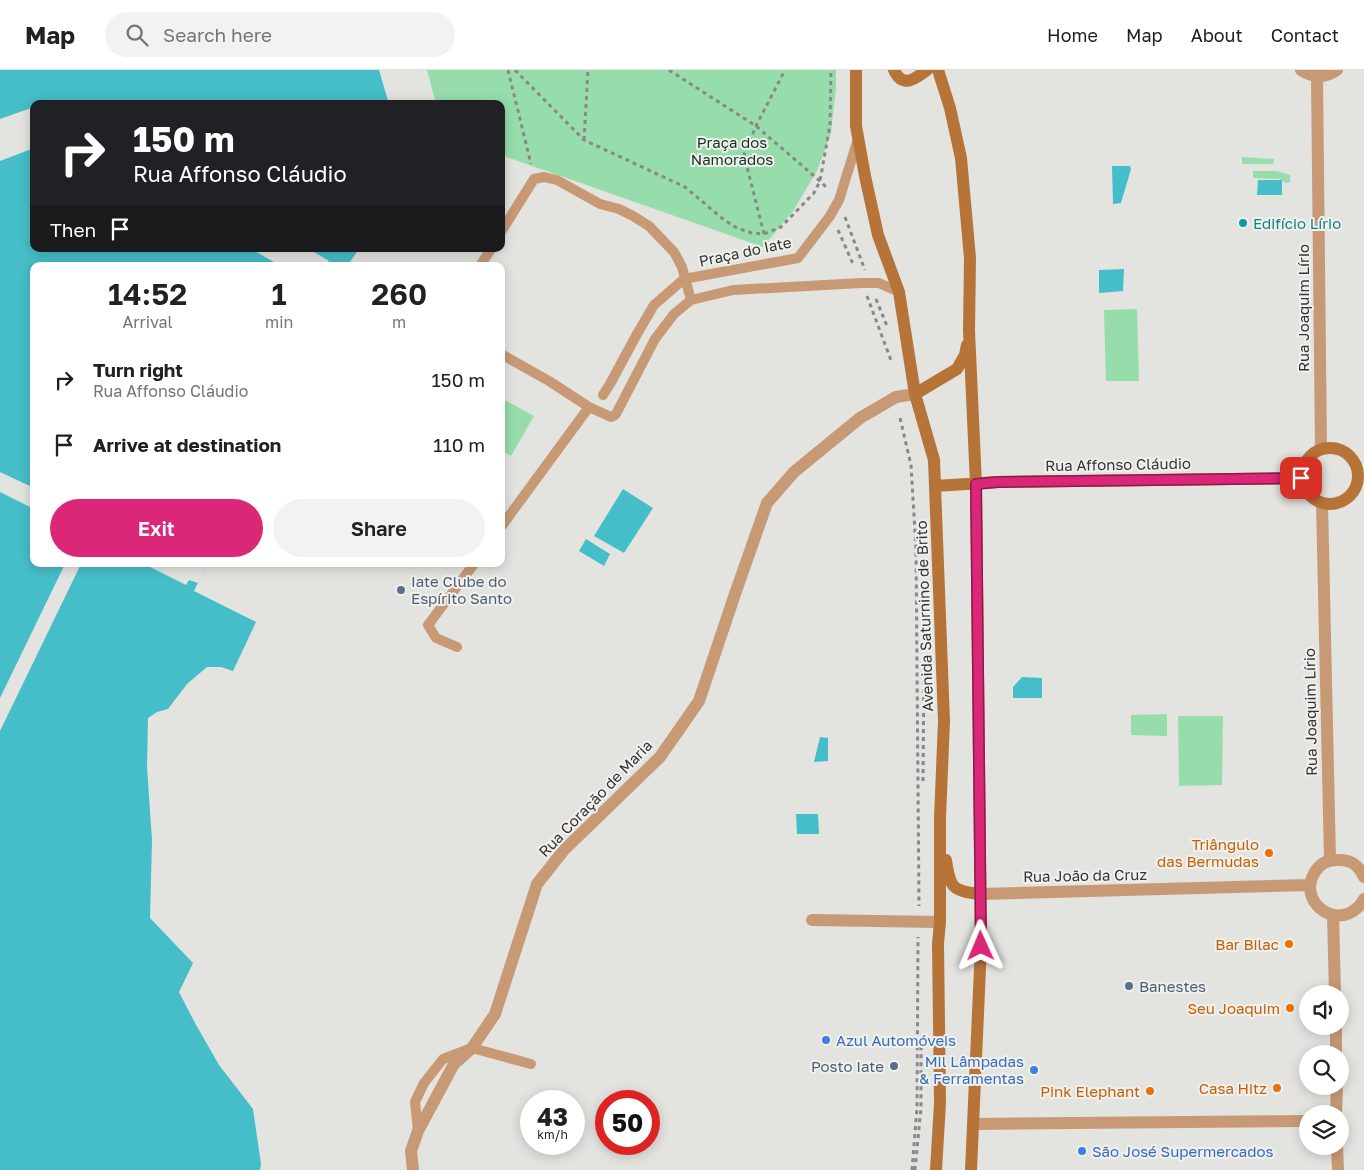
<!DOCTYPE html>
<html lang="en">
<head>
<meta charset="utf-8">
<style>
  body { margin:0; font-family:"Golos Text",sans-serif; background:#f2f2f2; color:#202124; height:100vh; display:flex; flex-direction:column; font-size:19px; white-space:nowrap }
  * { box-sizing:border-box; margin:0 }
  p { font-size:16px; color:#757577 }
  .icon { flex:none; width:28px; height:28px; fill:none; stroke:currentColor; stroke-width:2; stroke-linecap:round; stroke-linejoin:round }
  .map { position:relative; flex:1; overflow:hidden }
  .details { position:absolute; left:30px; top:192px; width:475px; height:305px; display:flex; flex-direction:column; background:#fff; border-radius:10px; box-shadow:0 2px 12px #0003 }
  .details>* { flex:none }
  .banner { position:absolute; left:30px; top:30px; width:475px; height:152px; border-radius:10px; box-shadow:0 2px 12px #0003; background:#202124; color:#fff; overflow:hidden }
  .controls { position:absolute; left:1299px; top:915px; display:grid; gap:10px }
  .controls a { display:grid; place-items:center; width:50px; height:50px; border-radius:50%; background:#fff; box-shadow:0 2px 12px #0003; font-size:25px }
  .speed { position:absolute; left:520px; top:1020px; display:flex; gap:10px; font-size:25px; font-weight:700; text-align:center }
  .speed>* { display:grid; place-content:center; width:65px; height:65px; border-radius:50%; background:#fff; box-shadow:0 2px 12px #0003; line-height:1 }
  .speed small { font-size:12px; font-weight:400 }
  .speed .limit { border:8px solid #d22; background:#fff; color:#111 }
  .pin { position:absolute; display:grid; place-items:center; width:42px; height:42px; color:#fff; margin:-21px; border-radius:10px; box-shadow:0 2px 8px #0006 }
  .me { position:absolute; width:55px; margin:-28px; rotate:359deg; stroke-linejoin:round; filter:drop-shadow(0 0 4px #0008) }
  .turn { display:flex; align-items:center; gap:18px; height:105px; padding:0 20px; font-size:22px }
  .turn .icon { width:65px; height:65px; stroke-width:2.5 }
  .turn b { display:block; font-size:35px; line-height:42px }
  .then { display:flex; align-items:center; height:48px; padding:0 20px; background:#0003; gap:10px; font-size:19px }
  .eta { display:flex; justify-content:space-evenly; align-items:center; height:85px; text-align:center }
  .eta b { font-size:30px; font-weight:600; line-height:35px }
  .primary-button { display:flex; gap:10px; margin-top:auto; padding:10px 20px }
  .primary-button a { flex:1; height:58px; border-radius:30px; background:#db2777; color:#fff; font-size:20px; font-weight:600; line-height:58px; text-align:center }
  .primary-button a+a { background:#f2f2f2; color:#202124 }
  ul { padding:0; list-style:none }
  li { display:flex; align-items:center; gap:15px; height:65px; padding:0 20px }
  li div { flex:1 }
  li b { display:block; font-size:19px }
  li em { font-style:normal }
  header { display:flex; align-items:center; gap:30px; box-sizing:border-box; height:70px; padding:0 25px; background:#fff; border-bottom:1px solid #e0e0e0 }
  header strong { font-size:24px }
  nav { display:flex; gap:28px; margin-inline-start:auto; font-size:18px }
  .search { width:350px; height:45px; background:#f2f2f2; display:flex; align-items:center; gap:12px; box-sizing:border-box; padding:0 18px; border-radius:28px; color:#757577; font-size:19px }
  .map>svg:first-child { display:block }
</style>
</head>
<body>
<header>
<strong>Map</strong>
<div class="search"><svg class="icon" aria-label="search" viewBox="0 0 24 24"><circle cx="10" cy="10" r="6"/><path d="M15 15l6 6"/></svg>Search here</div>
<nav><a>Home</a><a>Map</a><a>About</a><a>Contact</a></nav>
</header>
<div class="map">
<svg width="1364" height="1100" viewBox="0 0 1364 1100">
  <rect width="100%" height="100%" fill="#e3e3df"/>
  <path fill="#97ddac" d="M427 0H836V18L831 63 817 101 793 141 763 177 501 85V34H436Z
    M1242 87 1274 89 1273 94H1242Z
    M1253 101H1277L1290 105V112L1286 113 1279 109 1253 108Z
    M1137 239 1139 311H1106L1104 240Z
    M501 328 534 346 511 386 501 380Z
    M1167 644V666L1131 665V645Z
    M1178 646H1223L1222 715 1179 716Z"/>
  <path fill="#46bec9" d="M0 0H379L389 34H34V179H359L347 196H34V494H207L194 521 256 552 233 601 221 597H207L187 614 168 639 157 642 148 648 147 697 152 770 150 848 193 893 179 922 195 953 219 995 253 1039 261 1094 260 1100H0Z
    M1112 96H1130L1131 99 1121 133 1113 134Z
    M1258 110H1282V125H1257Z
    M1124 199 1123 221 1099 223V200Z
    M623 419 653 438 624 483 594 466Z
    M586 469 610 484 604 496 579 481Z
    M1022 607 1042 608V628H1013V617Z
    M820 667 828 668V691L814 692Z
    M796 744H818L819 764H797Z"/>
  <path fill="#e3e3df" d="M34 37V78L0 91V49Z
    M251 179H309L329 191 325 196H281Z
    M0 402 34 418V439L0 422Z
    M65 494H81L0 661V628Z
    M144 494H207L198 513 189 510 186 515Z"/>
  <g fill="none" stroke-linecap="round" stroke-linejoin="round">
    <path stroke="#898886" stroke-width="3" stroke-dasharray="4 4" stroke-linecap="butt" d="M508 0 531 94
      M515 0 584 70 685 117 723 149 737 158 752 163 764 164 781 157 814 123 820 111 830 55 831 0
      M669 0 756 56 820 111 828 119
      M584 70 588 0
      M845 147 865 200
      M838 160 853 194
      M764 164 744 85 756 56 785 0
      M867 226 892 293
      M876 229 887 256
      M900 348 911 395 916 479 919 836
      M923 711 924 595
      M912 1100 917 1038 918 867
      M915 1100 921 1038V970"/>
    <path stroke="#c89975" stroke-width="10" d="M501 162 534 109 544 107 557 110 600 134 619 139 633 146 649 156 674 182 682 197 691 230
      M480 196 491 179
      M684 209 798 188 830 146 839 130 858 69
      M501 284 549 311 589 337 611 347 615 345 617 342 655 269 674 244 691 230 733 220 861 213H879L899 222
      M603 325 610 314 637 264 654 235 684 209
      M501 457 589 337
      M457 577 436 568 428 555 474 494
      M418 1061 415 1032 424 1013 443 989 472 978 531 994"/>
    <path stroke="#c89975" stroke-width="12" d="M1301 0C1313 8 1325 8 1337 0
      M1317 7 1321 379
      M1322 433 1330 790
      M1364 807C1358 795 1351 789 1337 790 1328 790 1320 793 1315 802 1297 829 1333 860 1357 838 1360 836 1362 832 1364 829
      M981 824 1310 815
      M1333 845 1335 924
      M812 850 940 852
      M1336 956V984
      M1336 1044 1337 1016
      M973 1054 1308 1051
      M1337 1076 1338 1100
      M413 1100 411 1081 418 1061 454 994 472 978 495 944 537 814 564 780 660 687 699 631 735 524 767 433 794 402 860 348 896 327 915 324"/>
    <path stroke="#b77439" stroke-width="12" d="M856 0V56L865 106 878 165 899 222 915 324 934 390 944 651 940 748V852L938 874 940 1033 936 1100
      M894 0C903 19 915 9 927 0
      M938 0 950 38 961 88 970 188 969 261 976 414 981 876 971 1100
      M915 324 957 299 965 285 967 275
      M1302 406a28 28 0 1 1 56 0a28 28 0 1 1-56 0Z
      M935 416 998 412 1301 408
      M946 790C950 818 952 821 981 824"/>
  </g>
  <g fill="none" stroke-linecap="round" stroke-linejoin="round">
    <g stroke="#8e194d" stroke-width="12">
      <path id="route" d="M981 876 976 414 998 412 1301 408"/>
    </g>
    <use href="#route" stroke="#db2777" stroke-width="9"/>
  </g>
  <circle fill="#0f9aa8" stroke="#f0f0ed" stroke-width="2" cx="1243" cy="153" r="5"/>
  <g fill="#5c6f8a" stroke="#f0f0ed" stroke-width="2">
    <circle cx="401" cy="520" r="5"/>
    <circle cx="1129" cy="916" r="5"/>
    <circle cx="894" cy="996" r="5"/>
  </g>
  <g fill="#e8710a" stroke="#f0f0ed" stroke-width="2">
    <circle cx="1269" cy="783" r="5"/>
    <circle cx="1289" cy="874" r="5"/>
    <circle cx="1290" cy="938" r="5"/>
    <circle cx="1277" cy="1018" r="5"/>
    <circle cx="1150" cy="1021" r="5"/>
  </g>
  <g fill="#3f7fe0" stroke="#f0f0ed" stroke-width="2">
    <circle cx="826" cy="970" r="5"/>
    <circle cx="1034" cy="1000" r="5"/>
    <circle cx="1082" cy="1081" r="5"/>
  </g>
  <g text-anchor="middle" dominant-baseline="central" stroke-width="4" stroke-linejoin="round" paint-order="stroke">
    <g font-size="15" fill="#12331e" stroke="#f0f0ed">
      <text x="732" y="72">Praça dos<tspan x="732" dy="17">Namorados</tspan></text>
    </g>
    <g font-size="15" fill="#0d838f" stroke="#f0f0ed" text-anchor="start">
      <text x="1253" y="153">Edifício Lírio</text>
    </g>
    <g font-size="15" fill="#363534" stroke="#f0f0ed">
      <text transform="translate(745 181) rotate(-12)">Praça do Iate</text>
      <text transform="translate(1303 238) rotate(-90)">Rua Joaquim Lírio</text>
      <text transform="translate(1118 394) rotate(-1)">Rua Affonso Cláudio</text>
      <text transform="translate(924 546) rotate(-92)">Avenida Saturnino de Brito</text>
      <text transform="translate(1310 642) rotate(-91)">Rua Joaquim Lírio</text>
      <text transform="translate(595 728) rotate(-46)">Rua Coração de Maria</text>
      <text transform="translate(1085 805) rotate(-1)">Rua João da Cruz</text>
    </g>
    <g font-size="15" fill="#4e5e75" stroke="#f0f0ed" text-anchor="start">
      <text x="411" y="511">Iate Clube do<tspan x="411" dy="17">Espírito Santo</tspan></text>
      <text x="1139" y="916">Banestes</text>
      <text x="884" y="996" text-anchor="end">Posto Iate</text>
    </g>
    <g font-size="15" fill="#c56008" stroke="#f0f0ed" text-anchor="end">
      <text x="1259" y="774">Triângulo<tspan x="1259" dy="17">das Bermudas</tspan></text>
      <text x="1279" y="874">Bar Bilac</text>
      <text x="1280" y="938">Seu Joaquim</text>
      <text x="1267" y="1018">Casa Hitz</text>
      <text x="1140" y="1021">Pink Elephant</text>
    </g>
    <g font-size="15" fill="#366cbe" stroke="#f0f0ed" text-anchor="start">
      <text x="836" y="970">Azul Automóveis</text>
      <text x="1024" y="991" text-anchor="end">Mil Lâmpadas<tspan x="1024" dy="17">&amp; Ferramentas</tspan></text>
      <text x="1092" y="1081">São José Supermercados</text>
    </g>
  </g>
</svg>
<div class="controls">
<a><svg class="icon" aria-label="sound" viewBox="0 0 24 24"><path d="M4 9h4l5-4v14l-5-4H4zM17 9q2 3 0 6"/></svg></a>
<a><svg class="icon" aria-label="search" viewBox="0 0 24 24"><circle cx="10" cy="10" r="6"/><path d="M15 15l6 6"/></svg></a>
<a><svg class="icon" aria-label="layers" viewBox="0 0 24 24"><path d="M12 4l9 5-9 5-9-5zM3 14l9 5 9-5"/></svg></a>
</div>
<div class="speed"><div>43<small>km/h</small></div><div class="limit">50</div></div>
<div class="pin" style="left:1301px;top:408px;background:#d93025"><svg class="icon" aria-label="arrive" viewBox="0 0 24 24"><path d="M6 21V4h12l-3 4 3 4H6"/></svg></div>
<svg class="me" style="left:981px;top:876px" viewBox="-20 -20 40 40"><path d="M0-17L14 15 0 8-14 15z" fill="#db2777" stroke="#fff" stroke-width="4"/></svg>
<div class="banner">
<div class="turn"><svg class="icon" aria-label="right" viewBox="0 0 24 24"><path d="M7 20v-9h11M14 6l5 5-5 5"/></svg><div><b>150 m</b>Rua Affonso Cláudio</div></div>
<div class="then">Then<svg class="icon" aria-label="arrive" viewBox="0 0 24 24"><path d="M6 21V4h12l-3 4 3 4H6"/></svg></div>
</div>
<section class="details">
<div class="eta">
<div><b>14:52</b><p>Arrival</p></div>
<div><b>1</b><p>min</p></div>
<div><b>260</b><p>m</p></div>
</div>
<ul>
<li><svg class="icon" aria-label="right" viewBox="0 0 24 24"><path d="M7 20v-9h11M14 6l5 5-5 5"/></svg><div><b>Turn right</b><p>Rua Affonso Cláudio</p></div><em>150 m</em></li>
<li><svg class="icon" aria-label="arrive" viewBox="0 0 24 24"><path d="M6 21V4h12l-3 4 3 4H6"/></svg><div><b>Arrive at destination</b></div><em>110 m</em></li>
</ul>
<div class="primary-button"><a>Exit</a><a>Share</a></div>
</section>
</div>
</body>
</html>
